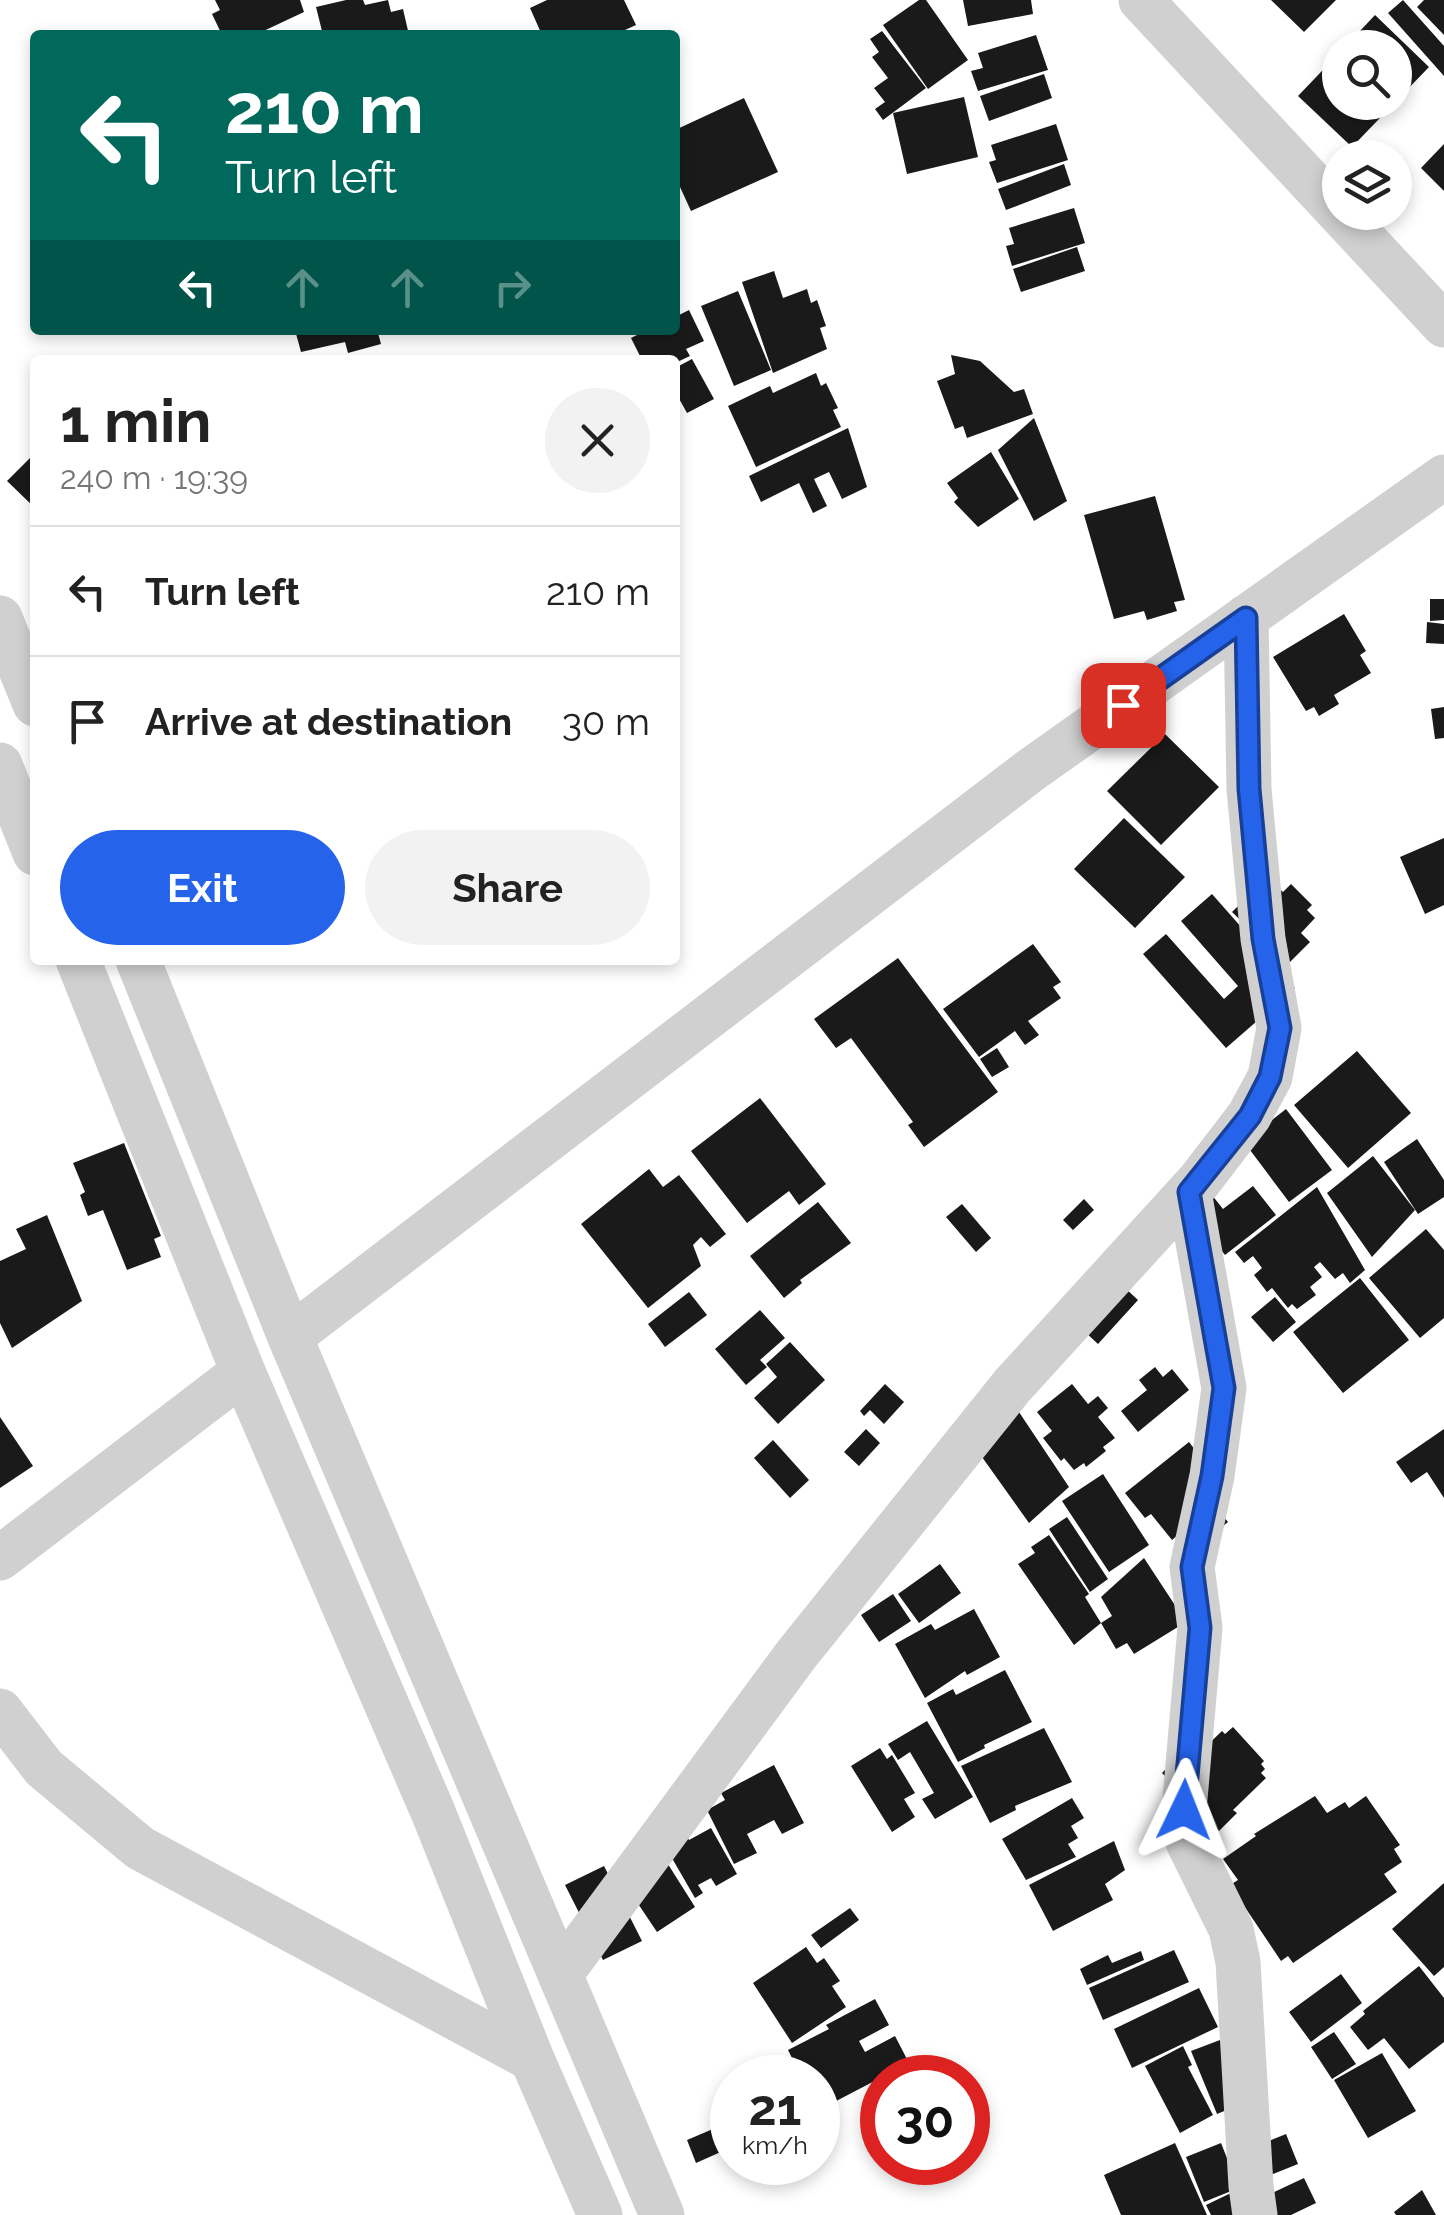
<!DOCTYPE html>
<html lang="en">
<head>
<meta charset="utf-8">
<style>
  body { margin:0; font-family:Raleway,sans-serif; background:#f2f2f2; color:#222; height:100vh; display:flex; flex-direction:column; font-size:38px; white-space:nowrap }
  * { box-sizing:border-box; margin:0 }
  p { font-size:32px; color:#767676 }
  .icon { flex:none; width:55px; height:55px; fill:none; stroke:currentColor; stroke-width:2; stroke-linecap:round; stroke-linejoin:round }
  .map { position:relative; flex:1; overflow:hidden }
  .panel { position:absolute; left:30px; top:355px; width:650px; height:610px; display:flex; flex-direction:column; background:#fff; border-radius:10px; box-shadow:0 5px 15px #0003 }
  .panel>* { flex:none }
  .guide { position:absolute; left:30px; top:30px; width:650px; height:305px; border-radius:10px; box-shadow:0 5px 15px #0003; background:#00695c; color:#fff; overflow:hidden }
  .controls { position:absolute; left:1322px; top:30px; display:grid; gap:20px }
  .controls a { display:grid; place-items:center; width:90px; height:90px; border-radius:50%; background:#fff; box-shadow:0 5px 15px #0003; font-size:50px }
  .speed { position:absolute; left:710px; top:2055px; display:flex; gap:20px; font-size:50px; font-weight:700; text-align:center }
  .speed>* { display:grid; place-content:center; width:130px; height:130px; border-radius:50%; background:#fff; box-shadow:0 5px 15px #0003; line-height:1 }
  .speed small { font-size:25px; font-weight:400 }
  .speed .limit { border:15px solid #d22; background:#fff; color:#111 }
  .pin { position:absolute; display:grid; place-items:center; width:85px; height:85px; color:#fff; margin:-42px; border-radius:20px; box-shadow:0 5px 15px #0006 }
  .me { position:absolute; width:110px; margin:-55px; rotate:2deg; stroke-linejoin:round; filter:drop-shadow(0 0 8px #0008) }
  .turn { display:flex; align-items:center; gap:35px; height:210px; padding:0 30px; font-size:45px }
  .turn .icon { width:130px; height:130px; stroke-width:2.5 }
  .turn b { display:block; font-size:70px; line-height:85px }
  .lanes { display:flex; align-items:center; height:95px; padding:0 30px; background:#0003; justify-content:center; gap:50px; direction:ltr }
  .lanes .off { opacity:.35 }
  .round { display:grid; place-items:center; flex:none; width:105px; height:105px; border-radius:52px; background:#f2f2f2 }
  .headline { display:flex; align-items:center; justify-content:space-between; height:170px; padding:0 30px }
  h1 { font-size:60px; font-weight:700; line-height:75px }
  .primary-button { display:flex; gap:20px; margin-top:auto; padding:20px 30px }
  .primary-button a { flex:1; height:115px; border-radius:60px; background:#2563eb; color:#fff; font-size:40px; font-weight:700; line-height:115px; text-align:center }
  .primary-button a+a { background:#f2f2f2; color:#222 }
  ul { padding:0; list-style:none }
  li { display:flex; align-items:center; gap:30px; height:130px; padding:0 30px; border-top:2px solid #e0e0e0 }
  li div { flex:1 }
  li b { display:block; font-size:38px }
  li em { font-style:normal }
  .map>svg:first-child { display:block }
</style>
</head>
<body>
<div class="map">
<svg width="1444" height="2215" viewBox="0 0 1444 2215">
  <rect width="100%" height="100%" fill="#fff"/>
  <path fill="#1a1a1a" d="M215 0H300L304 12 255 35H222L212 14 220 10Z
    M346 0H363L365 5 388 0 391 12 403 9 409 35H323L316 7Z
    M547 0H624L636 25 614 35H542L530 8Z
    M919 0H926L968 60 928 89 883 25Z
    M963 0H1031L1033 14 968 26Z
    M1271 0H1336L1304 32Z
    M1403 0 1444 46V76L1388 13Z
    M1424 0H1444V35L1417 7Z
    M1375 15 1429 67 1352 147 1298 96 1340 52V102H1395V48H1344Z
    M882 31 926 88 883 120 875 109 885 102 874 88 888 78 872 57 879 52 870 39Z
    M1036 35 1048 70 978 91 971 71 983 68 978 53Z
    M1044 74 1052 98 989 121 980 96Z
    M964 97 978 157 907 174 893 113Z
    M744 98 778 172 691 211 680 187 675 189V130Z
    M1056 124 1068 160 997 183 989 162 996 160 991 145Z
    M1444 144V191L1421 168Z
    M1064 164 1071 185 1006 210 998 189Z
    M1074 208 1085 243 1012 266 1006 246 1014 244 1009 228Z
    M1077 247 1085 271 1021 292 1013 269Z
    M774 271 783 298 807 289 811 303 817 300 826 326 820 328 827 349 773 373 742 282Z
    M738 291 771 370 734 386 701 306Z
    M689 310 704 341 686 349 690 356 675 363V360H642L631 338 647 330H675V317Z
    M295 330H386V331L378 333 381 344 348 353 345 342 301 352Z
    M951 355 980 361 1014 392 1024 389 1033 414 967 438 963 426 955 429 937 381 955 374Z
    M692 359 714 399 687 413 677 395 675 396V368Z
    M816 373 821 386 826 383 838 408 833 410 841 427 756 467 728 406 770 386 773 393Z
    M1034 418 1067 501 1034 521 998 450Z
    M848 428 867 487 842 499 829 472 814 479 827 506 813 513 799 483 761 502 749 476Z
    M991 452 1019 499 978 527 954 502 958 498 947 483Z
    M35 453V508L7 481Z
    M1155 496 1185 600 1174 602 1177 611 1147 620 1144 611 1114 619 1084 515Z
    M1430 599H1444V620L1430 621Z
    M1344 614 1366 651 1360 655 1371 673 1334 695 1339 704 1319 716 1314 707 1306 711 1273 657Z
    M1427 622 1444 624V644L1426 643Z
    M1444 707V738L1435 739 1431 709Z
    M1165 734 1219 787 1161 845 1107 791Z
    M1124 818 1185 877 1135 928 1074 869Z
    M1444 838V905L1425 914 1400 857Z
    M1273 883 1283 892 1291 884 1312 905 1307 910 1315 918 1301 933 1310 942 1287 965 1232 912 1258 886Z
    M1212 894 1295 988 1226 1048 1143 954 1166 934 1224 999 1238 986 1181 921Z
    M1033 944 1061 982 1053 987 1061 998 1028 1021 1039 1035 1025 1045 1015 1031 979 1057 943 1009Z
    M898 958 998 1092 924 1147 908 1125 913 1122 851 1038 836 1048 814 1019Z
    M997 1048 1009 1067 992 1077 980 1059Z
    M1357 1051 1411 1113 1348 1168 1294 1105Z
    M760 1098 826 1184 799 1205 789 1191 747 1223 691 1151Z
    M1286 1109 1332 1170 1289 1202 1244 1142Z
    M1417 1139 1444 1180V1197L1418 1214 1384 1162Z
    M124 1143 161 1236 154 1239 161 1257 127 1270 103 1210 88 1216 80 1195 85 1192 73 1163Z
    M1373 1156 1415 1210 1372 1257 1327 1193Z
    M649 1169 663 1187 679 1175 726 1234 710 1247 701 1237 693 1245 701 1266 648 1308 581 1224Z
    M1204 1185 1223 1209 1253 1186 1276 1215 1225 1255 1183 1202Z
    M1317 1187 1365 1270 1350 1283 1343 1273 1335 1279 1320 1262 1314 1267 1322 1277 1310 1287 1316 1295 1297 1309 1292 1304 1288 1308 1272 1288 1267 1292 1254 1275 1262 1268 1253 1256 1244 1263 1235 1252Z
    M1084 1199 1094 1210 1073 1230 1063 1220Z
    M818 1202 851 1243 800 1280 802 1283 784 1298 750 1256Z
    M962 1204 991 1238 976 1252 946 1217Z
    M47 1215 82 1301 12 1348 0 1323V1261L26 1249 16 1229Z
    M1426 1229 1444 1250V1318L1420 1338 1369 1278Z
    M1360 1278 1409 1340 1343 1393 1293 1332Z
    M1123 1286 1138 1300 1098 1344 1083 1330Z
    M689 1292 707 1315 665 1347 648 1324Z
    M1275 1297 1296 1322 1273 1342 1251 1317Z
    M760 1310 785 1338 760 1360 767 1367 746 1385 715 1349Z
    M790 1342 825 1380 778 1424 754 1398 777 1377 766 1364Z
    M1155 1367 1163 1377 1172 1369 1189 1390 1138 1432 1121 1411 1147 1390 1139 1380Z
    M885 1384 904 1402 884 1424 870 1410 864 1416 860 1411Z
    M1072 1384 1088 1404 1098 1396 1108 1408 1098 1417 1115 1438 1103 1447 1106 1451 1086 1467 1084 1463 1074 1470 1064 1458 1061 1461 1043 1438 1052 1431 1037 1412Z
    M1019 1412 1069 1487 1029 1523 972 1443Z
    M0 1417 33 1466 0 1488Z
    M866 1429 880 1443 859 1466 844 1452Z
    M1444 1429V1498L1427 1472 1411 1483 1396 1462Z
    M773 1440 809 1480 790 1498 754 1458Z
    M1189 1442 1209 1468 1215 1506 1228 1522 1192 1551 1179 1534 1172 1540 1151 1514 1145 1518 1125 1493Z
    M1103 1474 1149 1545 1109 1572 1062 1501Z
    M1067 1517 1108 1579 1090 1592 1049 1529Z
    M1049 1535 1089 1594 1085 1597 1101 1623 1074 1645 1018 1564 1035 1553 1031 1547Z
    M1144 1558 1186 1622 1134 1654 1127 1643 1116 1649 1101 1623 1112 1616 1101 1597Z
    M940 1564 961 1593 919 1623 898 1594Z
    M893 1594 911 1621 879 1642 861 1615Z
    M974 1609 1000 1657 967 1675 965 1671 925 1698 895 1644 931 1624 935 1630Z
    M1005 1670 1032 1722 984 1745 985 1748 958 1762 927 1703 953 1689 956 1695Z
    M927 1721 973 1797 935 1819 922 1799 934 1793 910 1752 898 1760 888 1744Z
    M1233 1727 1264 1761 1261 1764 1265 1769 1261 1773 1266 1778 1233 1810 1237 1813 1219 1831 1162 1773 1187 1747 1196 1756 1222 1731 1225 1734Z
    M1044 1728 1072 1782 1015 1806 1016 1810 990 1823 961 1766Z
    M880 1748 887 1759 892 1755 915 1793 904 1799 915 1817 892 1832 851 1766Z
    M774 1765 804 1823 782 1834 774 1820 747 1834 757 1853 734 1864 707 1810 725 1800 721 1793Z
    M1315 1796 1327 1813 1345 1802 1349 1808 1366 1796 1400 1845 1394 1849 1402 1862 1384 1874 1397 1892 1293 1963 1288 1956 1281 1961 1230 1885 1238 1880 1223 1859 1256 1836 1254 1834Z
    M1072 1798 1084 1818 1071 1826 1078 1838 1068 1844 1076 1857 1026 1880 1002 1839Z
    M675 1815 689 1840 711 1828 737 1874 716 1886 711 1878 698 1885 703 1893 695 1898 654 1827Z
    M1114 1841 1125 1870 1105 1884 1113 1900 1053 1931 1029 1885Z
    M654 1842 695 1907 657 1932 614 1868Z
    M604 1866 642 1941 603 1960 565 1885Z
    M1444 1883V1967L1434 1976 1392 1929Z
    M850 1908 859 1920 821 1948 811 1935Z
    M806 1947 817 1963 824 1958 840 1981 832 1986 846 2007 792 2043 753 1983Z
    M1174 1950 1189 1982 1103 2020 1089 1988Z
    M1141 1951 1144 1960 1087 1985 1080 1969 1108 1955 1112 1963Z
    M1419 1966 1444 1998V2042L1409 2069 1384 2038 1368 2050 1350 2027 1365 2014 1363 2011Z
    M1341 1974 1362 2003 1311 2042 1289 2012Z
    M1199 1988 1218 2027 1132 2068 1114 2029Z
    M875 1999 889 2025 859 2041 865 2052 895 2036 909 2063 819 2110 818 2078H802L788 2050 829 2029 826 2025Z
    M1334 2032 1356 2064 1332 2079 1311 2047Z
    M1220 2040 1246 2102 1217 2114 1191 2051Z
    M1183 2046 1192 2065 1188 2067 1213 2115 1180 2133 1145 2066Z
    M1382 2053 1416 2111 1368 2138 1334 2080Z
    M732 2097V2147L696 2163 687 2140 720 2126 712 2106Z
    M1286 2134 1298 2164 1204 2202 1186 2157 1221 2143 1227 2158Z
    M1175 2143 1207 2215H1121L1104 2175Z
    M1304 2178 1316 2203 1291 2215H1211L1206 2205 1231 2193 1238 2209Z
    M1422 2190 1436 2215H1396L1394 2212Z"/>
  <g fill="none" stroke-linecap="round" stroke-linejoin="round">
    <path stroke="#d0d0d0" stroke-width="45" d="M1141 0 1444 325
      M0 618 35 704
      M0 765 35 853
      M78 960 243 1372 433 1812 532 2059 600 2215
      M138 960 290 1337 662 2215
      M1189 1192 1224 1388 1212 1476 1192 1567 1200 1628 1184 1810 1188 1842 1231 1929 1238 1962 1251 2186 1255 2215
      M290 1337 1031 770 1444 477
      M0 1558 243 1372
      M0 1711 44 1768 140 1848 532 2059
      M560 1975 796 1655 1012 1386 1200 1180 1249 1116 1270 1077 1279 1028 1263 939 1249 789 1246 617"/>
  </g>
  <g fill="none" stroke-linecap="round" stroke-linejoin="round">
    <g stroke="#184099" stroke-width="25">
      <path id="route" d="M1123 705 1246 618 1249 789 1263 939 1280 1028 1270 1077 1250 1116 1189 1192 1224 1388 1212 1476 1192 1567 1200 1628 1184 1810"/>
    </g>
    <use href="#route" stroke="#2563eb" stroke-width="18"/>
  </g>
</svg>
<div class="controls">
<a><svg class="icon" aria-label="search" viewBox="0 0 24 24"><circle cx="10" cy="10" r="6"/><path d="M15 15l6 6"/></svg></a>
<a><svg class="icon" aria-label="layers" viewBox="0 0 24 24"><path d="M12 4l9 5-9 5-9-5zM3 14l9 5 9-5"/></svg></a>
</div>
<div class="speed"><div>21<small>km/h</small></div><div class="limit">30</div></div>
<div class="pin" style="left:1123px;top:705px;background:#d93025"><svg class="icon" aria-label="arrive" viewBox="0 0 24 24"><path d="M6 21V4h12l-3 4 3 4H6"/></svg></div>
<svg class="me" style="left:1184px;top:1810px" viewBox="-20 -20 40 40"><path d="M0-17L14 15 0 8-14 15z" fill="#2563eb" stroke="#fff" stroke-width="4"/></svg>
<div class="guide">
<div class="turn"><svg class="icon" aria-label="left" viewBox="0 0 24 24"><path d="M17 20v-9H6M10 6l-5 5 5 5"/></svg><div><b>210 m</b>Turn left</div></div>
<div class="lanes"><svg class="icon" aria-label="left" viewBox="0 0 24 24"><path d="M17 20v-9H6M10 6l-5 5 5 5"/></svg><svg class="icon off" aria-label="ahead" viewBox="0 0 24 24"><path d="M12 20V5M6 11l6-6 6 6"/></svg><svg class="icon off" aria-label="ahead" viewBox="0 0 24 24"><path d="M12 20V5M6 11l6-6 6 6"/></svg><svg class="icon off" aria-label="right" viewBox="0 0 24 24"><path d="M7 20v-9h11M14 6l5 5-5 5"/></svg></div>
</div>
<section class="panel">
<div class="headline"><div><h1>1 min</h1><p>240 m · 19:39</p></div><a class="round"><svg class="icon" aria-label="close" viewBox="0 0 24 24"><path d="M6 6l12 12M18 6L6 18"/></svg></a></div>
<ul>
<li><svg class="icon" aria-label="left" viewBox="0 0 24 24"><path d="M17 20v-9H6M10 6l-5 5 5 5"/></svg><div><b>Turn left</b></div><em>210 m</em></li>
<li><svg class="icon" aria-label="arrive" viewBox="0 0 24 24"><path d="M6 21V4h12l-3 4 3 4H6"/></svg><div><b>Arrive at destination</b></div><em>30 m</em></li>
</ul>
<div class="primary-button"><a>Exit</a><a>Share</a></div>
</section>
</div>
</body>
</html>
